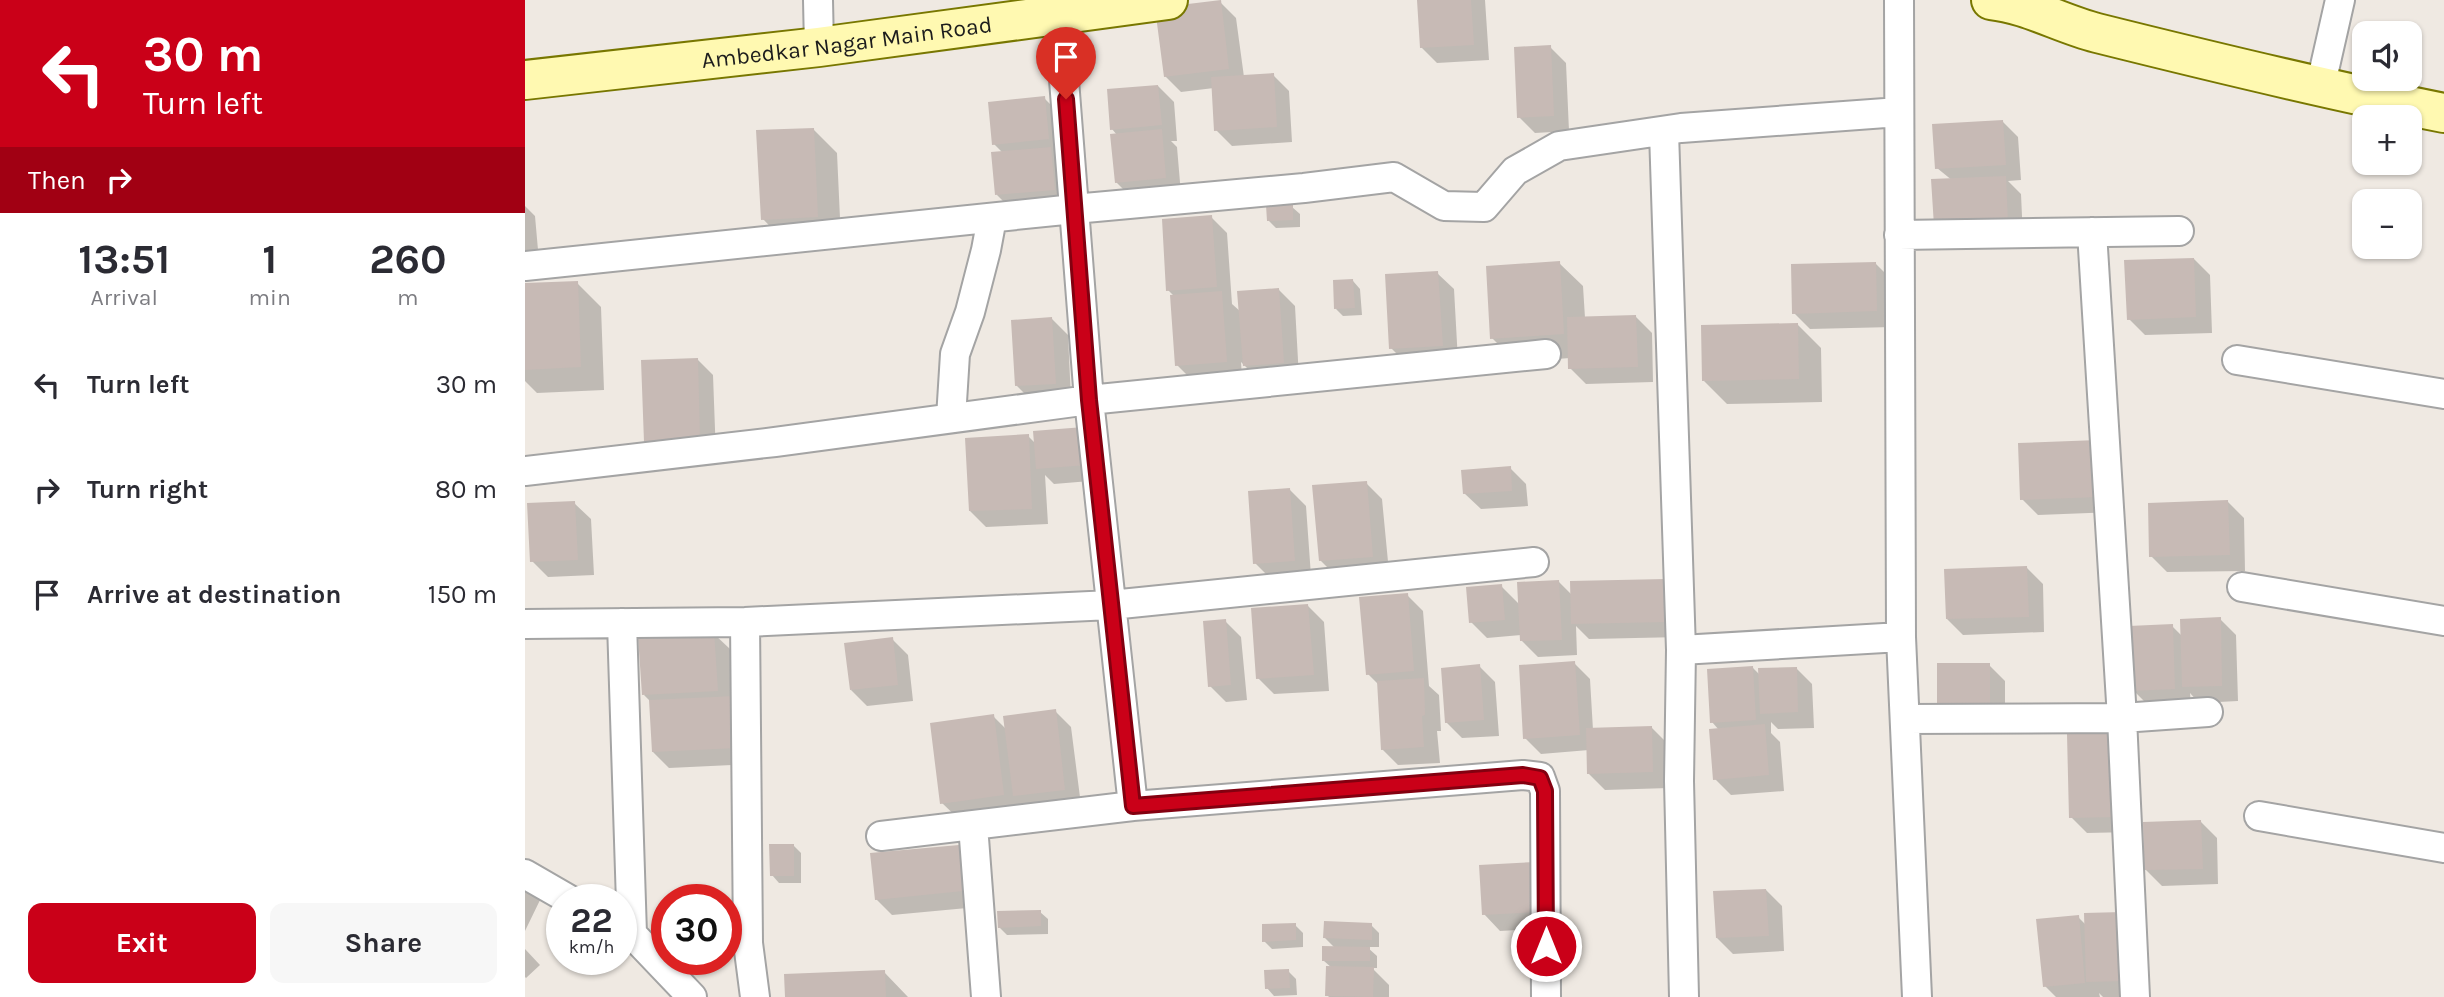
<!DOCTYPE html>
<html lang="en">
<head>
<meta charset="utf-8">
<style>
  body { margin:0; font-family:Karla,sans-serif; background:#f7f7f7; color:#2b2b33; height:100vh; display:flex; flex-direction:column; font-size:26px; white-space:nowrap }
  * { box-sizing:border-box; margin:0 }
  p { font-size:23px; color:#7c7c81 }
  .icon { flex:none; width:38px; height:38px; fill:none; stroke:currentColor; stroke-width:2; stroke-linecap:round; stroke-linejoin:round }
  .map { position:relative; flex:1; overflow:hidden }
  .panel { display:flex; flex-direction:column; background:#fff; width:525px }
  .panel>* { flex:none }
  .top-card { background:#ca0018; color:#fff; overflow:hidden }
  .controls { position:absolute; left:1827px; top:21px; display:grid; gap:14px }
  .controls a { display:grid; place-items:center; width:70px; height:70px; border-radius:14px; background:#fff; box-shadow:0 2px 5px #0004; font-size:35px }
  .speed { position:absolute; left:21px; top:884px; display:flex; gap:14px; font-size:35px; font-weight:700; text-align:center }
  .speed>* { display:grid; place-content:center; width:91px; height:91px; border-radius:50%; background:#fff; box-shadow:0 2px 5px #0004; line-height:1 }
  .speed small { font-size:18px; font-weight:400 }
  .speed .limit { border:10px solid #d22; background:#fff; color:#111 }
  .pin { position:absolute; display:grid; place-items:center; width:60px; height:60px; color:#fff; margin:-72px -30px; border-radius:50% 50% 50% 0; rotate:-45deg; box-shadow:0 0 7px #0007 }
  .pin .icon { rotate:45deg }
  .me { position:absolute; width:77px; margin:-38px; rotate:0deg; stroke-linejoin:round; filter:drop-shadow(0 0 5px #0008) }
  .turn { display:flex; align-items:center; gap:24px; height:147px; padding:0 28px; font-size:32px }
  .turn .icon { width:91px; height:91px; stroke-width:2.5 }
  .turn b { display:block; font-size:49px; line-height:60px }
  .then { display:flex; align-items:center; height:66px; padding:0 28px; background:#0003; gap:14px; font-size:26px }
  .eta { display:flex; justify-content:space-evenly; align-items:center; height:119px; text-align:center }
  .eta b { font-size:42px; font-weight:700; line-height:49px }
  .cta { display:flex; gap:14px; margin-top:auto; padding:14px 28px }
  .cta a { flex:1; height:80px; border-radius:14px; background:#ca0018; color:#fff; font-size:28px; font-weight:700; line-height:80px; text-align:center }
  .cta a+a { background:#f7f7f7; color:#2b2b33 }
  ul { padding:0; list-style:none }
  li { display:flex; align-items:center; gap:21px; height:105px; padding:0 28px }
  li div { flex:1 }
  li b { display:block; font-size:26px }
  li em { font-style:normal }
  main { display:flex; flex:1; min-height:0 }
  .map>svg:first-child { display:block }
</style>
</head>
<body>
<main>
<section class="panel">
<div class="top-card">
<div class="turn"><svg class="icon" aria-label="left" viewBox="0 0 24 24"><path d="M17 20v-9H6M10 6l-5 5 5 5"/></svg><div><b>30 m</b>Turn left</div></div>
<div class="then">Then<svg class="icon" aria-label="right" viewBox="0 0 24 24"><path d="M7 20v-9h11M14 6l5 5-5 5"/></svg></div>
</div>
<div class="eta">
<div><b>13:51</b><p>Arrival</p></div>
<div><b>1</b><p>min</p></div>
<div><b>260</b><p>m</p></div>
</div>
<ul>
<li><svg class="icon" aria-label="left" viewBox="0 0 24 24"><path d="M17 20v-9H6M10 6l-5 5 5 5"/></svg><div><b>Turn left</b></div><em>30 m</em></li>
<li><svg class="icon" aria-label="right" viewBox="0 0 24 24"><path d="M7 20v-9h11M14 6l5 5-5 5"/></svg><div><b>Turn right</b></div><em>80 m</em></li>
<li><svg class="icon" aria-label="arrive" viewBox="0 0 24 24"><path d="M6 21V4h12l-3 4 3 4H6"/></svg><div><b>Arrive at destination</b></div><em>150 m</em></li>
</ul>
<div class="cta"><a>Exit</a><a>Share</a></div>
</section>
<div class="map">
<svg width="1919" height="997" viewBox="0 0 1919 997">
  <rect width="100%" height="100%" fill="#efe9e2"/>
  <path fill="#0003" d="M893 0H960L964 60 912 63 896 47Z
    M695 2 711 18 719 77 748 75 764 91 767 142 707 146 691 130 689 88 656 92 640 76Z
    M1025 47 1041 63 1044 131 1010 133 994 117Z
    M633 86 649 102 652 141H646L652 147 656 194 607 198 591 182 592 135 587 129Z
    M519 98 535 114 545 206 488 211 472 195 478 153 469 144Z
    M1477 121 1493 137 1496 180 1483 181 1496 194 1498 238 1412 168Z
    M289 130 312 153 316 240 261 243 238 219Z
    M0 206 10 216 14 261 0 262Z
    M767 207 775 214V227L751 228 743 220Z
    M686 217 702 233 707 304 716 312 754 290 770 306 774 378 735 381 716 362 717 377 668 381 652 365 650 297 643 290Z
    M1669 259 1685 275 1687 333 1620 335 1604 319Z
    M1034 263 1058 286 1060 318 1111 317 1127 333 1128 382 1061 384 1045 368V358L991 362 967 338Z
    M1351 264 1367 280 1368 327 1285 329 1269 313Z
    M912 273 929 289 933 361 882 364 866 348Z
    M828 281 835 289 837 315 818 316 811 309Z
    M52 283 76 307 79 390 12 393 0 381V285Z
    M527 319 543 335 546 399 507 401 491 385Z
    M1273 325 1296 348 1297 402 1202 404 1179 381Z
    M172 359 188 375 191 456 137 457 121 441Z
    M559 429 577 480 529 484 520 475 523 524 461 527 445 511 503 436 511 444Z
    M1588 458 1590 512 1513 515 1497 499Z
    M985 468 1001 484 1003 506 956 509 939 493Z
    M841 483 857 499 864 572 811 576 795 560Z
    M765 490 781 506 786 576 746 579 730 563Z
    M1703 502 1719 518 1720 571 1642 572 1626 556Z
    M49 503 66 519 69 575 23 577 7 561Z
    M1502 568 1518 584 1519 632 1438 635 1422 619Z
    M1140 581 1157 637 1064 639 1051 626 1052 655 1013 657 997 641 996 635 962 638 946 622 976 586 995 605 1034 582 1047 595Z
    M882 595 898 611 904 686 914 695 916 731H912L915 763 873 765 857 749 854 685 843 674Z
    M783 606 799 622 804 691 749 694 733 678Z
    M1695 619 1711 635 1713 701 1674 703 1665 693 1666 705 1624 706 1608 690 1647 626 1657 636Z
    M700 621 716 637 722 700 701 702 685 686Z
    M188 633 205 649 208 698 228 764 144 768 128 752 126 702 119 695Z
    M367 639 383 655 388 701 342 706 326 690Z
    M1049 663 1065 679 1068 730 1127 728 1143 744 1144 788 1080 790 1064 774V750L1016 754 1000 738Z
    M1464 665 1480 681V718H1430L1414 702Z
    M954 666 970 682 974 736 937 738 921 722Z
    M1228 668 1235 675 1271 668 1287 684 1289 728 1253 729 1246 722V733L1255 742 1259 791 1206 795 1190 779 1194 730 1187 722Z
    M530 711 546 727 556 805 441 826 417 803 468 716 482 730Z
    M1589 735 1607 832 1562 833 1546 817Z
    M1676 822 1692 838 1693 884 1637 886 1621 870Z
    M268 845 276 853V883H254L247 875Z
    M433 846 449 862 453 907 367 915 351 899Z
    M956 867 1028 928 975 931 959 914Z
    M0 882 16 898 0 931Z
    M1241 890 1257 906 1259 951 1208 954 1192 938Z
    M515 912 523 919V934L482 935 474 927Z
    M1553 917 1561 925 1614 997H1578L1574 993 1575 997H1531L1520 986Z
    M770 925 778 933V947L747 949 739 941Z
    M846 925 854 933V947H842L852 956V968H847L864 985V997H804L802 995 807 968 799 961 810 948 800 938Z
    M0 949 15 965 1 978 0 977Z
    M763 971 771 979 772 995 749 996 742 988Z
    M359 972 383 997H262Z"/>
  <path fill="#c7bab5" d="M696 0 704 69 639 77 630 8Z
    M892 0H946L949 45 895 48Z
    M1026 45 1029 116 992 118 989 47Z
    M749 73 752 127 689 131 686 77Z
    M633 85 637 125 585 130 582 89Z
    M520 96 524 139 467 145 463 102Z
    M1478 120 1481 165 1410 169 1407 124Z
    M289 128 293 217 236 220 231 130Z
    M637 129 641 178 590 183 585 134Z
    M526 147 530 190 470 195 466 152Z
    M1481 176 1483 223 1409 226 1406 179Z
    M741 205H768V220L742 221Z
    M687 215 692 287 641 291 637 219Z
    M1669 258 1671 317 1602 320 1599 260Z
    M1035 261 1039 334 965 339 961 266Z
    M1351 262 1352 311 1267 314 1266 264Z
    M913 271 918 346 864 349 860 274Z
    M828 279 830 308 809 309 808 280Z
    M53 281 56 367 0 370V283Z
    M754 288 759 363 718 366 712 291Z
    M697 291 702 362 650 366 645 295Z
    M1111 315 1113 367 1043 369 1042 317Z
    M527 317 531 384 490 386 486 320Z
    M1273 323 1274 379 1177 381 1176 325Z
    M173 358 175 440 119 442 116 360Z
    M559 427 562 465 511 469 508 431Z
    M504 434 507 509 444 511 440 438Z
    M1573 440 1575 497 1495 500 1493 443Z
    M986 466 987 491 938 494 936 470Z
    M842 481 848 557 794 561 787 485Z
    M765 488 770 561 728 564 723 491Z
    M1703 500 1705 555 1624 557 1623 503Z
    M50 501 53 560 5 562 2 503Z
    M1502 566 1504 617 1421 619 1419 569Z
    M1141 579 1142 622 1046 624 1045 581Z
    M1034 580 1037 640 995 641 992 582Z
    M977 584 980 620 944 623 941 587Z
    M883 593 889 671 841 675 834 597Z
    M783 604 789 675 731 679 726 608Z
    M1696 617 1697 686 1657 687 1655 619Z
    M701 619 706 685 683 687 678 621Z
    M1648 624 1650 689 1606 691 1604 626Z
    M189 631 193 691 117 695 113 636Z
    M368 637 373 685 325 690 319 643Z
    M1050 661 1055 735 998 739 994 665Z
    M1412 663H1465V703H1412Z
    M955 664 959 720 920 723 916 668Z
    M1228 666 1231 720 1185 723 1182 669Z
    M1272 667 1273 712 1235 714 1233 668Z
    M899 678 900 715 897 716 899 747 856 750 852 681Z
    M210 696 213 748 127 752 124 700Z
    M531 709 540 790 488 796 478 716Z
    M469 714 479 795 415 804 405 723Z
    M1240 724 1244 775 1188 780 1184 729Z
    M1127 726 1128 772 1062 774 1061 728Z
    M1590 733 1592 817 1544 818 1542 734Z
    M1676 820 1678 869 1619 870 1618 822Z
    M244 844H269V876H245Z
    M434 845 438 891 350 900 345 853Z
    M1010 862 1013 912 957 915 954 865Z
    M1241 889 1244 936 1191 938 1188 891Z
    M516 910V926L473 928 472 911Z
    M1598 912 1599 981 1561 982 1559 913Z
    M1554 915 1560 983 1518 987 1511 919Z
    M799 921 847 923V940L798 938Z
    M771 923V940L737 942V924Z
    M797 946 845 947V961H797Z
    M801 966 849 967 848 997 800 996Z
    M764 969 765 988 740 989 739 970Z
    M360 970 361 997H260L259 974Z"/>
  <g fill="none" stroke-linecap="round" stroke-linejoin="round">
    <g stroke="#a4a4a4" stroke-width="32">
      <path id="street" d="M293 0 294 47
        M1374 0 1376 637 1392 997
        M534 16 564 400 608 806
        M1795 88 1815 0
        M1139 132 1156 650 1154 781 1159 997
        M1567 232 1597 718 1610 997
        M1374 235 1654 231
        M0 266 549 209 779 188 869 177 919 206 959 207 990 171 1034 146 1156 128 1374 112
        M1712 360 1919 394
        M426 418 430 354 445 312 461 250 467 218
        M0 471 250 442 564 400 1021 354
        M1717 587 1919 621
        M220 622 223 943 230 997
        M97 623 107 934 167 997
        M0 624 220 622 586 605 1009 562
        M1156 650 1376 637
        M1380 719 1597 718 1683 712
        M1734 816 1919 848
        M448 825 461 997
        M356 836 608 806 998 775 1015 777 1020 791 1021 997
        M0 874 45 900"/>
    </g>
    <g stroke="#787700" stroke-width="42">
      <g id="secondary">
        <path d="M1466 0C1503 4 1536 24 1572 33 1688 62 1803 90 1919 113"/>
        <path id="s1" d="M0 80 294 47 643 0"/>
      </g>
    </g>
    <use href="#street" stroke="#fff" stroke-width="28"/>
    <use href="#secondary" stroke="#fff9b1" stroke-width="38"/>
  </g>
  <g fill="none" stroke-linecap="round" stroke-linejoin="round">
    <g stroke="#830010" stroke-width="18">
      <path id="route" d="M541 99 564 400 608 806 998 775 1015 778 1020 791 1021 946"/>
    </g>
    <use href="#route" stroke="#ca0018" stroke-width="12"/>
  </g>
  <g text-anchor="middle" dominant-baseline="central" stroke-width="5" stroke-linejoin="round" paint-order="stroke">
    <g font-size="23" fill="#1d1d1d" stroke="#fff">
      <text stroke="none"><textPath href="#s1" startOffset="324">Ambedkar Nagar Main Road</textPath></text>
    </g>
  </g>
</svg>
<div class="controls">
<a><svg class="icon" aria-label="sound" viewBox="0 0 24 24"><path d="M4 9h4l5-4v14l-5-4H4zM17 9q2 3 0 6"/></svg></a>
<a>+</a>
<a>−</a>
</div>
<div class="speed"><div>22<small>km/h</small></div><div class="limit">30</div></div>
<div class="pin" style="left:541px;top:99px;background:#d93025"><svg class="icon" aria-label="arrive" viewBox="0 0 24 24"><path d="M6 21V4h12l-3 4 3 4H6"/></svg></div>
<svg class="me" style="left:1021px;top:946px" viewBox="-20 -20 40 40"><circle r="17" fill="#ca0018" stroke="#fff" stroke-width="3"/><path d="M0-11L8 9 0 5-8 9z" fill="#fff"/></svg>
</div>
</main>
</body>
</html>
